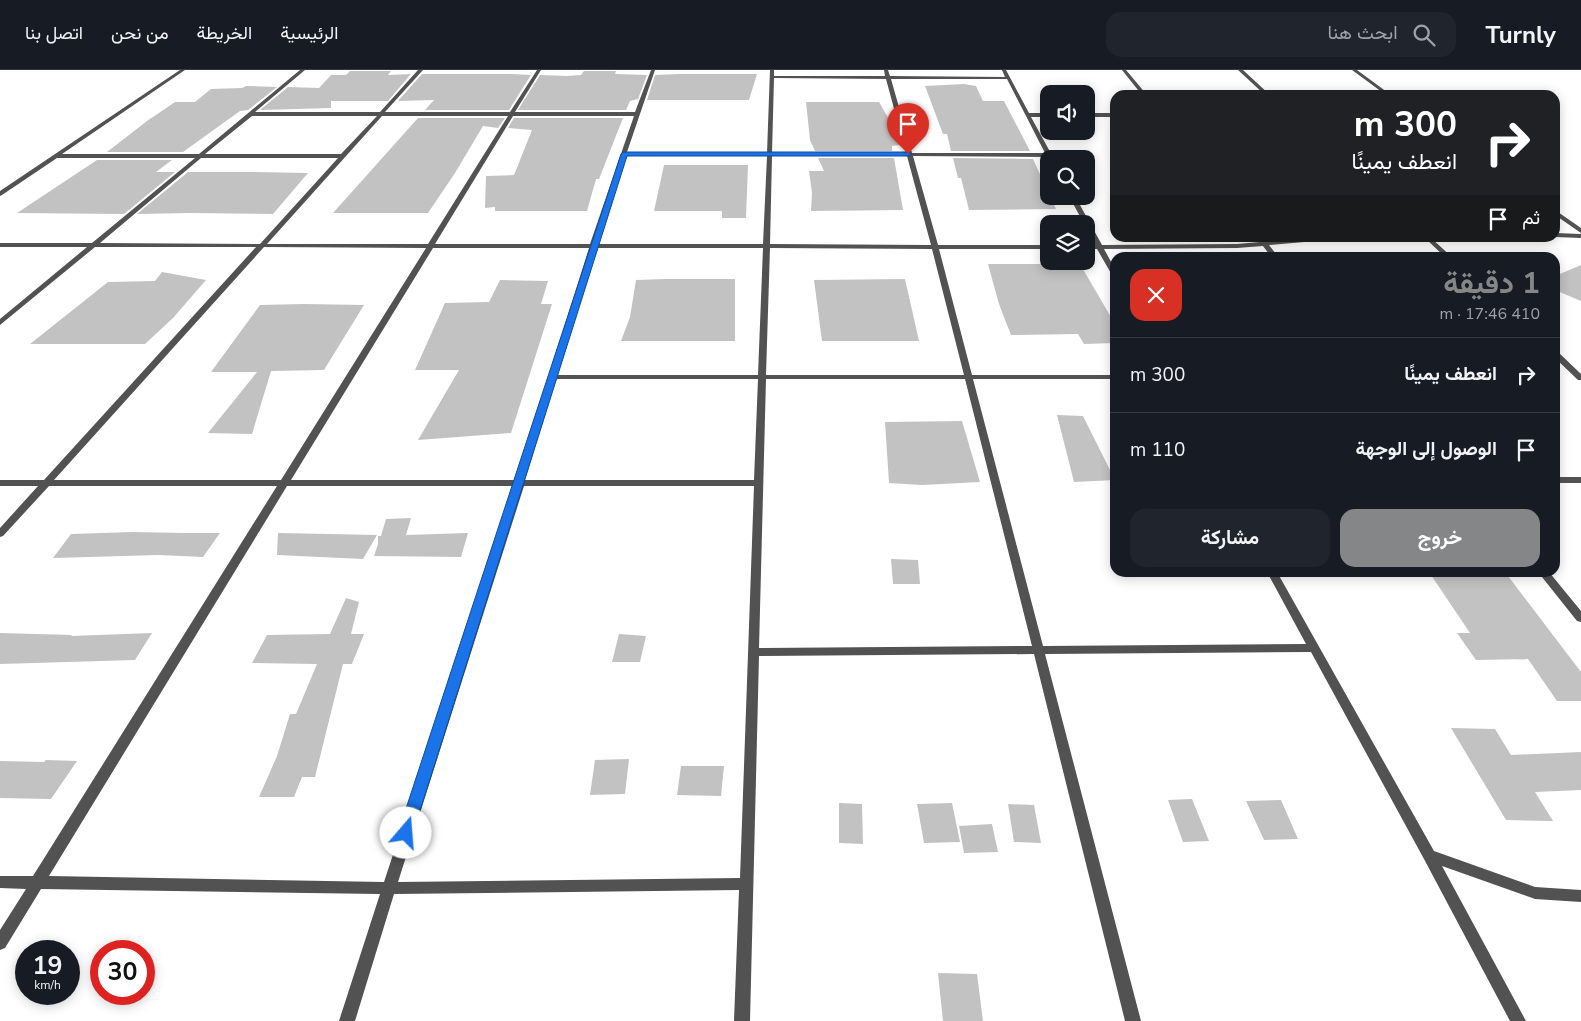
<!DOCTYPE html>
<html lang="ar">
<head>
<meta charset="utf-8">
<style>
  body { margin:0; font-family:"Nunito Sans",Vazirmatn,sans-serif; background:#20242c; color:#f1f3f6; direction:rtl; height:100vh; display:flex; flex-direction:column; font-size:19px; white-space:nowrap }
  * { box-sizing:border-box; margin:0 }
  p { font-size:16px; color:#9ea1a6 }
  .icon { flex:none; width:28px; height:28px; fill:none; stroke:currentColor; stroke-width:2; stroke-linecap:round; stroke-linejoin:round }
  .map { position:relative; flex:1; overflow:hidden; direction:ltr }
  .drawer { position:absolute; left:1110px; top:182px; width:450px; height:325px; display:flex; flex-direction:column; background:#171b24; border-radius:15px; box-shadow:0 2px 12px #0003; direction:rtl }
  .drawer>* { flex:none }
  .guide { position:absolute; left:1110px; top:20px; width:450px; height:152px; border-radius:15px; box-shadow:0 2px 12px #0003; direction:rtl; background:#202124; color:#fff; overflow:hidden }
  .controls { position:absolute; left:1040px; top:15px; display:grid; gap:10px }
  .controls a { display:grid; place-items:center; width:55px; height:55px; border-radius:10px; background:#171b24; box-shadow:0 2px 12px #0003; font-size:25px }
  .speed { position:absolute; left:15px; top:870px; display:flex; gap:10px; font-size:25px; font-weight:700; text-align:center }
  .speed>* { display:grid; place-content:center; width:65px; height:65px; border-radius:50%; background:#171b24; box-shadow:0 2px 12px #0003; line-height:1 }
  .speed small { font-size:12px; font-weight:400 }
  .speed .limit { border:8px solid #d22; background:#fff; color:#111 }
  .pin { position:absolute; display:grid; place-items:center; width:42px; height:42px; color:#fff; margin:-51px -21px; border-radius:50% 50% 50% 0; rotate:-45deg; box-shadow:0 0 5px #0007 }
  .pin .icon { rotate:45deg }
  .me { position:absolute; width:55px; margin:-28px; rotate:18deg; stroke-linejoin:round; filter:drop-shadow(0 0 4px #0008) }
  .turn { display:flex; align-items:center; gap:18px; height:105px; padding:0 20px; font-size:22px }
  .turn .icon { width:65px; height:65px; stroke-width:2.5 }
  .turn b { display:block; font-size:35px; line-height:42px }
  .then { display:flex; align-items:center; height:48px; padding:0 20px; background:#0003; gap:10px; font-size:19px }
  .round { display:grid; place-items:center; flex:none; width:52px; height:52px; border-radius:15px; background:#20242c }
  .headline { display:flex; align-items:center; justify-content:space-between; height:85px; padding:0 20px }
  h1 { font-size:30px; font-weight:700; line-height:38px; color:#858687 }
  .cta { display:flex; gap:10px; margin-top:auto; padding:10px 20px }
  .cta a { flex:1; height:58px; border-radius:15px; background:#858687; color:#fff; font-size:20px; font-weight:700; line-height:58px; text-align:center }
  .cta a+a { background:#20242c; color:#f1f3f6 }
  ul { padding:0; list-style:none }
  li { display:flex; align-items:center; gap:15px; height:75px; padding:0 20px; border-top:1px solid #363941 }
  li div { flex:1 }
  li b { display:block; font-size:19px }
  li em { font-style:normal }
  header { display:flex; align-items:center; gap:30px; box-sizing:border-box; height:70px; padding:0 25px; background:#171b24; border-bottom:1px solid #363941 }
  header strong { font-size:24px }
  nav { display:flex; gap:28px; margin-inline-start:auto; font-size:18px }
  .search { width:350px; height:45px; background:#20242c; display:flex; align-items:center; gap:12px; box-sizing:border-box; padding:0 18px; border-radius:15px; color:#9ea1a6; font-size:19px }
  .map>svg:first-child { display:block }
</style>
</head>
<body>
<header>
<strong>Turnly</strong>
<div class="search"><svg class="icon" aria-label="search" viewBox="0 0 24 24"><circle cx="10" cy="10" r="6"/><path d="M15 15l6 6"/></svg>ابحث هنا</div>
<nav><a>الرئيسية</a><a>الخريطة</a><a>من نحن</a><a>اتصل بنا</a></nav>
</header>
<div class="map">
<svg width="1581" height="951" viewBox="0 0 1581 951">
  <rect width="100%" height="100%" fill="#fff"/>
  <path fill="#c2c2c2" d="M350 1H391L388 5 411 4 388 31H331V38L260 40 288 17 319 18 331 5H346Z
    M584 1H616L615 4 647 5 638 29 630 31 626 40H518L540 5 567 6 581 5Z
    M422 4H511L531 5 509 40H425L434 30 398 31Z
    M679 4H757L749 30H647L655 5Z
    M964 14 976 16 983 31H1004L1030 81H951L947 64H943L925 16Z
    M246 16 277 17 248 40 240 41 183 82H107L147 51 175 32H195L211 19 242 18Z
    M806 32H879L890 51 899 75 892 76V81H815L810 70Z
    M418 48H505L498 58 483 56 455 103 428 143H333Z
    M514 48H623L599 109H596L587 141H495V137L485 138 486 106 514 105 532 60 508 58Z
    M818 88H894L903 140 811 141 812 123 809 101H824Z
    M953 88 1033 89 1056 139 969 140 961 108H958Z
    M97 90H172L156 102H175L124 144 17 143Z
    M664 95H748L746 148H722V141H654Z
    M188 102H255L308 103 273 144 189 143 137 144Z
    M988 194H1080L1115 254V273L1084 274 1078 264 1011 265 999 234Z
    M1581 195V231L1555 220V206Z
    M162 202 206 210 173 248 145 274H30L108 212 155 211Z
    M665 209H735V271H621L630 247 636 210Z
    M905 209 919 271H822L814 210Z
    M500 210 548 211 541 234H552L511 363 418 370 459 300H415L445 233 489 232Z
    M304 234 364 235 324 300 271 301 252 364 208 363 257 302H211L260 235Z
    M1057 345 1083 346 1115 410 1074 412Z
    M962 351 980 412 922 415 889 413 885 352Z
    M411 448 406 465 468 463 461 487 374 486 378 474V466H381L386 449Z
    M133 462 184 463H220L203 487 159 485 53 488 71 464Z
    M278 463 377 465 363 489 277 485Z
    M891 489 918 490 920 514H893Z
    M1429 502H1505L1581 602V631H1557L1528 589 1476 590 1457 563H1470Z
    M346 528 359 532 351 564H364L352 594H343L315 707H302L294 727H259L277 686 290 644H296L317 594 252 593 267 565 330 564Z
    M0 563 72 565 71 566 152 563 135 590 0 594Z
    M619 564 646 566 640 592H612Z
    M1451 658 1495 659 1511 685 1581 682V720L1535 722 1553 751 1506 750Z
    M629 689 625 724 590 725 595 690Z
    M46 690 77 691 51 729 0 728V691L44 692Z
    M681 696H724L721 726 677 725Z
    M1192 729 1209 771 1183 772 1168 730Z
    M1281 730 1298 769 1264 770 1246 731Z
    M839 733 862 734 863 774 839 773Z
    M952 733 960 772 924 773 917 734Z
    M1008 734 1034 735 1041 773 1014 772Z
    M992 754 998 782 964 783 959 756Z
    M938 903 977 904 983 951H943Z"/>
  <g fill="none" stroke-linecap="round" stroke-linejoin="round">
    <path fill="#525252" fill-rule="evenodd" d="M180 0H185L62 84H199L300 0H305L255 42H380L418 0H423L385 42H510L537 0H541L515 42H635L651 0H655L627 82 767 83 770 0H774V6H885L884 0H888L890 6 1005 7 1002 0H1006L1029 43H1049V47H1031L1054 89 1049 90 1047 87 913 86 938 175H1049V179H939L972 305H1115V309H973L1043 576 1306 574 1267 502H1277L1434 781 1535 817 1581 820V832L1535 829 1442 796 1526 951H1510L1424 789 1311 582 1045 584 1141 951H1125L1034 584 759 586 750 951H734L739 820 394 824 355 951H339L380 824 41 819 5 878 0 880V860L26 819 0 818V806H33L277 416H49L3 466 0 467V458L38 416H0V410H44L256 177H95L0 255V249L87 177H0V173H92L195 88H57L2 125 0 126V121ZM774 8 886 9 906 83H772ZM891 9H1007L1045 83H912ZM252 46H377L341 84H205ZM382 46H508L428 174H267ZM513 46H634L590 174H435ZM625 86H767L763 174H597ZM772 86H907L931 175 770 174ZM201 88H338L260 174 100 173ZM264 177 426 178 281 410H54ZM433 178H589L516 410H291ZM596 178H763L758 305H557ZM770 178 932 179 964 305H766ZM556 309H758L754 410H525ZM766 309H965L1032 576 759 578ZM287 416H514L384 812 49 806ZM524 416H754L740 808 398 812Z
      M1122 0H1126L1147 25H1142Z
      M1238 0H1243L1270 25H1265Z
      M1352 0H1357L1391 25H1386Z
      M1086 43H1115V47H1086Z
      M1069 126H1075L1102 175 1237 174 1260 172 1257 168H1263L1266 171 1311 168H1330L1327 170 1269 175 1279 188H1272L1263 176 1237 178 1104 179 1115 199V207L1112 205 1097 179H1086V175H1095L1086 158V154H1084Z
      M1555 140 1581 158V163L1555 145Z
      M1555 163 1581 164V168L1555 167Z
      M1425 168H1431L1453 188H1446Z
      M1555 282H1558L1581 304V310H1578L1555 288Z
      M1555 407H1581V413H1555Z
      M1538 502H1549L1581 541V552L1577 551Z"/>
  </g>
  <path fill="#1a73e8" stroke="#114b97" d="M624 82H908L912 84 908 86H627L413 763 411 768 406 770 400 768 398 763 621 84Z"/>
</svg>
<div class="controls">
<a><svg class="icon" aria-label="sound" viewBox="0 0 24 24"><path d="M4 9h4l5-4v14l-5-4H4zM17 9q2 3 0 6"/></svg></a>
<a><svg class="icon" aria-label="search" viewBox="0 0 24 24"><circle cx="10" cy="10" r="6"/><path d="M15 15l6 6"/></svg></a>
<a><svg class="icon" aria-label="layers" viewBox="0 0 24 24"><path d="M12 4l9 5-9 5-9-5zM3 14l9 5 9-5"/></svg></a>
</div>
<div class="speed"><div>19<small>km/h</small></div><div class="limit">30</div></div>
<div class="pin" style="left:908px;top:84px;background:#d93025"><svg class="icon" aria-label="arrive" viewBox="0 0 24 24"><path d="M6 21V4h12l-3 4 3 4H6"/></svg></div>
<svg class="me" style="left:406px;top:763px" viewBox="-20 -20 40 40"><circle r="19" fill="#fff"/><path d="M0-13L10 11 0 6-10 11z" fill="#1a73e8"/></svg>
<div class="guide">
<div class="turn"><svg class="icon" aria-label="right" viewBox="0 0 24 24"><path d="M7 20v-9h11M14 6l5 5-5 5"/></svg><div><b>300 m</b>انعطف يمينًا</div></div>
<div class="then">ثم<svg class="icon" aria-label="arrive" viewBox="0 0 24 24"><path d="M6 21V4h12l-3 4 3 4H6"/></svg></div>
</div>
<section class="drawer">
<div class="headline"><div><h1>1 دقيقة</h1><p>410 m · 17:46</p></div><a class="round" style="background:#d93025;color:#fff"><svg class="icon" aria-label="close" viewBox="0 0 24 24"><path d="M6 6l12 12M18 6L6 18"/></svg></a></div>
<ul>
<li><svg class="icon" aria-label="right" viewBox="0 0 24 24"><path d="M7 20v-9h11M14 6l5 5-5 5"/></svg><div><b>انعطف يمينًا</b></div><em>300 m</em></li>
<li><svg class="icon" aria-label="arrive" viewBox="0 0 24 24"><path d="M6 21V4h12l-3 4 3 4H6"/></svg><div><b>الوصول إلى الوجهة</b></div><em>110 m</em></li>
</ul>
<div class="cta"><a>خروج</a><a>مشاركة</a></div>
</section>
</div>
</body>
</html>
